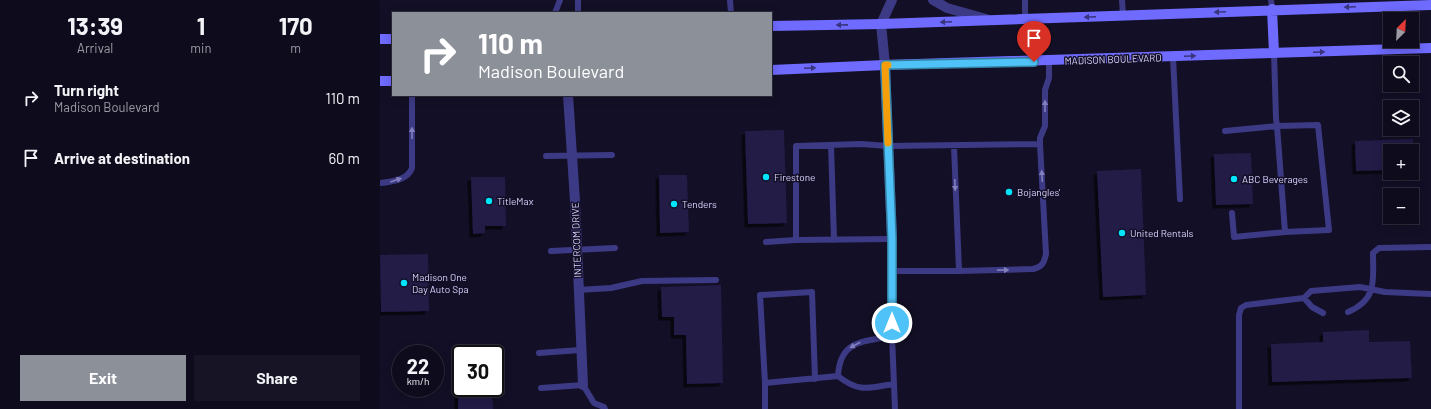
<!DOCTYPE html>
<html lang="en">
<head>
<meta charset="utf-8">
<style>
  body { margin:0; font-family:Barlow,sans-serif; background:#171425; color:#f1f3f6; height:100vh; display:flex; flex-direction:column; font-size:15px; white-space:nowrap }
  * { box-sizing:border-box; margin:0 }
  p { font-size:13px; color:#9b9ba3 }
  .icon { flex:none; width:22px; height:22px; fill:none; stroke:currentColor; stroke-width:2; stroke-linecap:round; stroke-linejoin:round }
  .map { position:relative; flex:1; overflow:hidden }
  .drawer { display:flex; flex-direction:column; background:#0e0b1c; width:380px }
  .drawer>* { flex:none }
  .top-card { position:absolute; left:12px; top:12px; width:380px; height:84px; border-radius:0px; box-shadow:0 2px 10px #0003,0 0 0 1px #2e2b3b; background:#8c9099; color:#fff; overflow:hidden }
  .needle { width:26px; rotate:24deg }
  .buttons { position:absolute; left:1003px; top:12px; display:grid; gap:8px }
  .buttons a { display:grid; place-items:center; width:36px; height:36px; border-radius:0px; background:#0e0b1c; box-shadow:0 2px 10px #0003,0 0 0 1px #2e2b3b; font-size:20px }
  .speed { position:absolute; left:12px; top:345px; display:flex; gap:8px; font-size:20px; font-weight:700; text-align:center }
  .speed>* { display:grid; place-content:center; width:52px; height:52px; border-radius:50%; background:#0e0b1c; box-shadow:0 2px 10px #0003,0 0 0 1px #2e2b3b; line-height:1 }
  .speed small { font-size:10px; font-weight:400 }
  .speed .limit { border:2px solid #111; border-radius:6px; background:#fff; color:#111 }
  .pin { position:absolute; display:grid; place-items:center; width:34px; height:34px; color:#fff; margin:-41px -17px; border-radius:50% 50% 50% 0; rotate:-45deg; box-shadow:0 0 4px #0007 }
  .pin .icon { rotate:45deg }
  .me { position:absolute; width:44px; margin:-22px; rotate:0deg; stroke-linejoin:round; filter:drop-shadow(0 0 3px #0008) }
  .turn { display:flex; align-items:center; gap:14px; height:84px; padding:0 20px; font-size:18px }
  .turn .icon { width:52px; height:52px; stroke-width:2.5 }
  .turn b { display:block; font-size:28px; line-height:34px }
  .eta { display:flex; justify-content:space-evenly; align-items:center; height:68px; text-align:center }
  .eta b { font-size:24px; font-weight:700; line-height:28px }
  .button { display:flex; gap:8px; margin-top:auto; padding:8px 20px }
  .button a { flex:1; height:46px; border-radius:0px; background:#8c9099; color:#fff; font-size:16px; font-weight:700; line-height:46px; text-align:center }
  .button a+a { background:#171425; color:#f1f3f6 }
  ul { padding:0; list-style:none }
  li { display:flex; align-items:center; gap:12px; height:60px; padding:0 20px }
  li div { flex:1 }
  li b { display:block; font-size:15px }
  li em { font-style:normal }
  main { display:flex; flex:1; min-height:0 }
  .map>svg:first-child { display:block }
</style>
</head>
<body>
<main>
<section class="drawer">
<div class="eta">
<div><b>13:39</b><p>Arrival</p></div>
<div><b>1</b><p>min</p></div>
<div><b>170</b><p>m</p></div>
</div>
<ul>
<li><svg class="icon" aria-label="right" viewBox="0 0 24 24"><path d="M7 20v-9h11M14 6l5 5-5 5"/></svg><div><b>Turn right</b><p>Madison Boulevard</p></div><em>110 m</em></li>
<li><svg class="icon" aria-label="arrive" viewBox="0 0 24 24"><path d="M6 21V4h12l-3 4 3 4H6"/></svg><div><b>Arrive at destination</b></div><em>60 m</em></li>
</ul>
<div class="button"><a>Exit</a><a>Share</a></div>
</section>
<div class="map">
<svg width="1051" height="409" viewBox="0 0 1051 409">
  <defs>
    <filter id="shadow"><feDropShadow dx="-3.5" dy="3.5" stdDeviation="0" flood-color="#0009"/></filter>
  </defs>
  <rect width="100%" height="100%" fill="#130f26"/>
  <path fill="#241b47" filter="url(#shadow)" d="M404 130 407 223 368 224 365 131Z
    M1033 139 1034 169H1032V151H1010V170L976 171 975 141Z
    M871 153 873 204 836 205 834 154Z
    M761 169 766 295 723 297 717 171Z
    M279 175H307L309 232 280 233Z
    M91 177H125L126 226H105V233L93 234Z
    M48 254 49 311 1 312 0 255Z
    M341 285 343 383 307 384 306 335H294V317H282L281 287Z
    M989 330V342L1030 341 1032 378 892 382 891 344 943 342V332Z
    M78 388H112L113 409H78Z"/>
  <g fill="none" stroke-linecap="round" stroke-linejoin="round">
    <path stroke="#3d3a85" stroke-width="6" d="M350 0 351 13
      M645 0V19
      M742 0 743 16
      M891 0 892 9
      M175 13 180 0
      M198 13V0
      M793 57 800 199
      M845 131 897 126 938 125 949 230 905 232 897 126 896 119 894 53
      M660 144V138L665 126V90L669 78V61
      M451 145 454 240
      M166 156 232 155
      M0 183C11 182 28 180 32 168V95
      M852 213 854 237 905 232
      M512 239 416 240V146L481 144 508 146 660 144 666 254C664 263 662 267 653 269L579 271 574 146
      M386 242 416 240
      M171 251 235 248
      M513 271H579
      M198 290 231 288 262 281 336 280
      M924 298 932 307 943 313
      M968 312C998 299 993 280 993 253L999 248 1051 247
      M159 353 200 350
      M385 383 380 295 432 292 435 379
      M513 384C489 388 479 393 458 376 460 340 483 342 512 336L515 409
      M161 388 203 385 214 403 224 407 225 409
      M385 409V383L458 376
      M859 409V315L861 308 866 305 924 298 931 291 980 287 1005 292 1051 294"/>
    <path stroke="#3d3a85" stroke-width="10" d="M512 0 501 24 505 65 512 239V336
      M553 0 567 8 606 19
      M188 95 195 201 203 385"/>
    <path stroke="#6f6bff" stroke-width="10" d="M892 9 894 53
      M391 26 501 24 1051 5
      M0 39H13
      M391 70 505 65 1051 48
      M0 81H13"/>
  </g>
  <defs><path id="oneway-solid" d="M-6-.8H1V-3.2L6.5 0L1 3.2V.8H-6Z"/></defs>
  <g fill="#38347d">
    <use href="#oneway-solid" transform="translate(970 7) rotate(178)"/>
    <use href="#oneway-solid" transform="translate(840 12) rotate(178)"/>
    <use href="#oneway-solid" transform="translate(710 17) rotate(178)"/>
    <use href="#oneway-solid" transform="translate(566 22) rotate(178)"/>
    <use href="#oneway-solid" transform="translate(462 25) rotate(179)"/>
    <use href="#oneway-solid" transform="translate(939 52) rotate(-2)"/>
    <use href="#oneway-solid" transform="translate(810 56) rotate(-2)"/>
    <use href="#oneway-solid" transform="translate(430 68) rotate(-3)"/>
  </g>
  <g fill="#837fbc">
    <use href="#oneway-solid" transform="translate(665 106) rotate(-90)"/>
    <use href="#oneway-solid" transform="translate(32 133) rotate(-90)"/>
    <use href="#oneway-solid" transform="translate(662 176) rotate(-93)"/>
    <use href="#oneway-solid" transform="translate(16 180) rotate(-19)"/>
    <use href="#oneway-solid" transform="translate(575 185) rotate(88)"/>
    <use href="#oneway-solid" transform="translate(623 270) rotate(-1)"/>
    <use href="#oneway-solid" transform="translate(475 345) rotate(152)"/>
  </g>
  <g fill="none" stroke-linecap="round" stroke-linejoin="round">
    <g stroke="#337fa1" stroke-width="10">
      <path id="route" d="M512 323V239L505 65 654 62"/>
    </g>
    <use href="#route" stroke="#4fc3f7" stroke-width="7"/>
    <path stroke="#f59e0b" stroke-width="7" d="M508 143 505 65H508"/>
  </g>
  <g fill="#00e5ff" stroke="#130f26" stroke-width="1.5">
    <circle cx="386" cy="177" r="4"/>
    <circle cx="854" cy="179" r="4"/>
    <circle cx="629" cy="192" r="4"/>
    <circle cx="109" cy="201" r="4"/>
    <circle cx="294" cy="204" r="4"/>
    <circle cx="742" cy="233" r="4"/>
    <circle cx="24" cy="283" r="4"/>
  </g>
  <g text-anchor="middle" dominant-baseline="central" stroke-width="3" stroke-linejoin="round" paint-order="stroke">
    <g font-size="10" fill="#d9d4ff" stroke="#130f26">
      <text transform="translate(733 59) rotate(-2)">MADISON BOULEVARD</text>
      <text transform="translate(196 240) rotate(-92)">INTERCOM DRIVE</text>
    </g>
    <g font-size="10" fill="#d9d4ff" stroke="#130f26" text-anchor="start">
      <text x="394" y="177">Firestone</text>
      <text x="862" y="179">ABC Beverages</text>
      <text x="637" y="192">Bojangles'</text>
      <text x="117" y="201">TitleMax</text>
      <text x="302" y="204">Tenders</text>
      <text x="750" y="233">United Rentals</text>
      <text x="32" y="277">Madison One<tspan x="32" dy="12">Day Auto Spa</tspan></text>
    </g>
  </g>
</svg>
<div class="buttons">
<a><svg class="needle" viewBox="-14 -14 28 28"><path d="M0-13l5 13h-10z" fill="#e53935"/><path d="M0 13l5-13h-10z" fill="#9b9ba3"/></svg></a>
<a><svg class="icon" aria-label="search" viewBox="0 0 24 24"><circle cx="10" cy="10" r="6"/><path d="M15 15l6 6"/></svg></a>
<a><svg class="icon" aria-label="layers" viewBox="0 0 24 24"><path d="M12 4l9 5-9 5-9-5zM3 14l9 5 9-5"/></svg></a>
<a>+</a>
<a>−</a>
</div>
<div class="speed"><div>22<small>km/h</small></div><div class="limit">30</div></div>
<div class="pin" style="left:654px;top:62px;background:#d93025"><svg class="icon" aria-label="arrive" viewBox="0 0 24 24"><path d="M6 21V4h12l-3 4 3 4H6"/></svg></div>
<svg class="me" style="left:512px;top:323px" viewBox="-20 -20 40 40"><circle r="17" fill="#4fc3f7" stroke="#fff" stroke-width="3"/><path d="M0-11L8 9 0 5-8 9z" fill="#fff"/></svg>
<div class="top-card">
<div class="turn"><svg class="icon" aria-label="right" viewBox="0 0 24 24"><path d="M7 20v-9h11M14 6l5 5-5 5"/></svg><div><b>110 m</b>Madison Boulevard</div></div>
</div>
</div>
</main>
</body>
</html>
